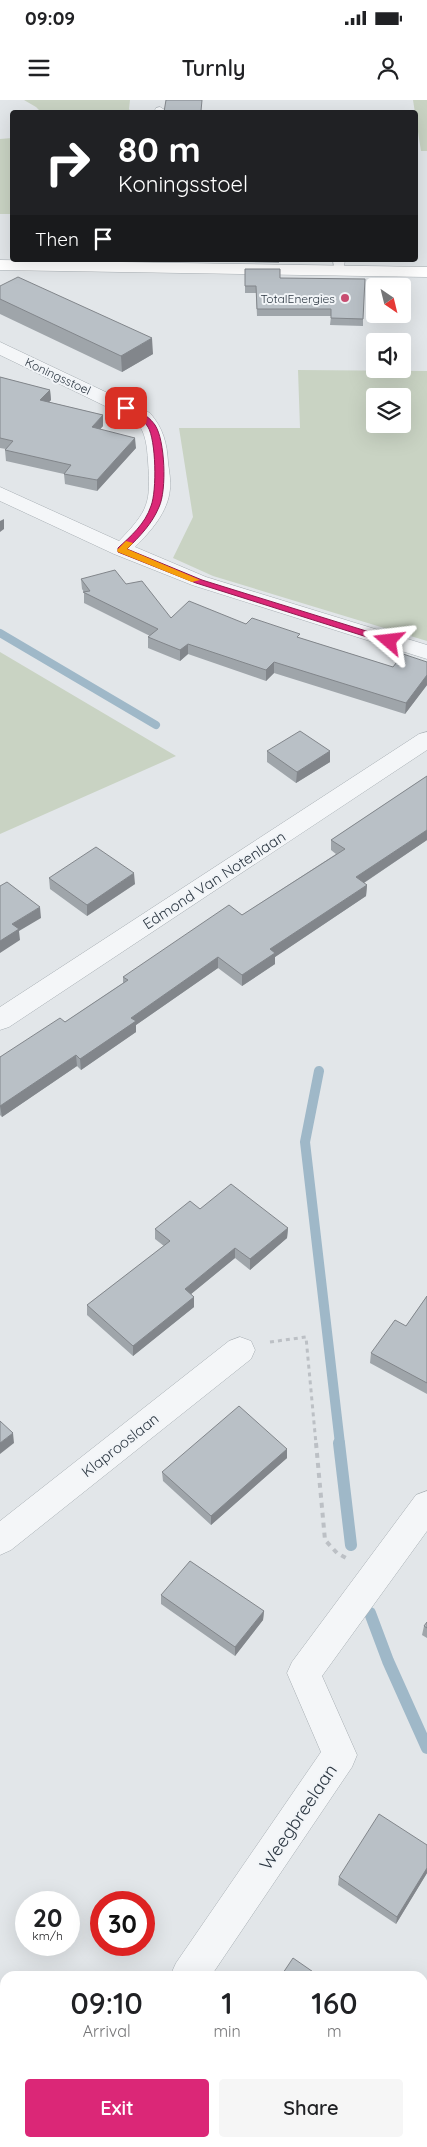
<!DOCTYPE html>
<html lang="en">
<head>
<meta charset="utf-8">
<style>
  body { margin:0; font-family:Quicksand,sans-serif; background:#f6f6f6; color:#202124; height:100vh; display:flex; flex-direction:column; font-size:19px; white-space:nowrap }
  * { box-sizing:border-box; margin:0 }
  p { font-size:16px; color:#757577 }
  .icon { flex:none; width:28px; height:28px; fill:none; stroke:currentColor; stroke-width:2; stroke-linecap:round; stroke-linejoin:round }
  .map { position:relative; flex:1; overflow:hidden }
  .details { position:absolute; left:0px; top:1871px; width:428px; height:176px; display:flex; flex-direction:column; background:#fff; border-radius:15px 15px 0 0; box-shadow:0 5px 20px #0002 }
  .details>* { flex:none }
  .top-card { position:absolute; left:10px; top:10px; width:408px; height:152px; border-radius:5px; box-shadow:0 5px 20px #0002; background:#202124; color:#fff; overflow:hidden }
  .needle { width:32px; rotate:145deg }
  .controls { position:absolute; left:366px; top:178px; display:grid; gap:10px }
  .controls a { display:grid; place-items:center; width:45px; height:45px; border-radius:5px; background:#fff; box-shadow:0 5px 20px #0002; font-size:25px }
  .speed { position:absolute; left:15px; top:1791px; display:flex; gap:10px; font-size:25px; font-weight:700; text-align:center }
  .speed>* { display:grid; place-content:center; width:65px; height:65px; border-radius:50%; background:#fff; box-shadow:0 5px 20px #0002; line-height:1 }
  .speed small { font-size:12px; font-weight:400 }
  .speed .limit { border:8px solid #d22; background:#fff; color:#111 }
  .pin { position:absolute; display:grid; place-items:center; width:42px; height:42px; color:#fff; margin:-21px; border-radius:10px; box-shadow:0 2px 8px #0006 }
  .me { position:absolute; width:55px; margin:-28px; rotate:287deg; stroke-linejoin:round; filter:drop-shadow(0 0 4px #0008) }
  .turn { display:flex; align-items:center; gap:18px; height:105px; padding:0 25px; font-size:22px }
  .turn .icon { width:65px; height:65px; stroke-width:2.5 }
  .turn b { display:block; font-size:35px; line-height:42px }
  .then { display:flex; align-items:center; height:48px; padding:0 25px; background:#0003; gap:10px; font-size:19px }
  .eta { display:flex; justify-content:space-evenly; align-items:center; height:85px; text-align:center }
  .eta b { font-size:30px; font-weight:600; line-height:35px }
  .primary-button { display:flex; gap:10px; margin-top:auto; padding:10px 25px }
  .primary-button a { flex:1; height:58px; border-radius:5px; background:#db2777; color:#fff; font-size:20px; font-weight:600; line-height:58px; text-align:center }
  .primary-button a+a { background:#f6f6f6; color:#202124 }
  .status { display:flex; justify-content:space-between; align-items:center; height:35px; padding:0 25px; background:#fff; direction:ltr }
  .status svg { height:14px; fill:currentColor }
  header { display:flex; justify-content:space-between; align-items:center; height:65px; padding:0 25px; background:#fff; font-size:22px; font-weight:600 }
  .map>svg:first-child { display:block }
</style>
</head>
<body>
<div class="status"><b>09:09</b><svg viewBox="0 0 49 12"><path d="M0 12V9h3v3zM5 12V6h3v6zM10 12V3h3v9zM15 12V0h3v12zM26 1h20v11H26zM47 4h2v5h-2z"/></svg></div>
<header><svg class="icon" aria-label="menu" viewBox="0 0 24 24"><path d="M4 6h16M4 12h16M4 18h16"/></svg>Turnly<svg class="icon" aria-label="person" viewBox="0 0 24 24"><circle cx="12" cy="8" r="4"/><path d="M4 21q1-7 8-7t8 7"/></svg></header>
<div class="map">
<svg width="427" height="2047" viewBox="0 0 427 2047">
  <rect width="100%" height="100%" fill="#e2e6e9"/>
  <path fill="#c9d3c3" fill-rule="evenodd" d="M24 0H130L129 9 131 12H41L36 7Z
    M413 0H427V51H421Z
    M12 38V114H0V39Z
    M298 270 427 271V541L213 476 173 458 193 417 179 328H300ZM375 296H402V324H375Z
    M0 552 176 656 0 734Z"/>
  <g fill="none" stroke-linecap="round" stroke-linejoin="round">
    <path stroke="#9fb8c8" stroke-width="8" d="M0 533 156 625"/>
    <path stroke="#9fb8c8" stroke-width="10" d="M319 971 305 1042 340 1344"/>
    <path stroke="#9fb8c8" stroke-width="12" d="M339 1343 351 1445
      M370 1513 388 1561 427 1648"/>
    <g stroke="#a7aeb3" stroke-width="1">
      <path id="service" d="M160 7 165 10 164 12H154L156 8Z
        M333 160H345L343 173H335Z"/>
    </g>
    <g stroke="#a7aeb3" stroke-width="1">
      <path id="minor" d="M0 242 150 313C163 328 167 343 168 362 169 371 171 380 170 389 168 412 151 431 135 447L206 477 427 545V559L192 485 114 454 0 401V387L119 441C149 410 151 403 148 361 147 347 146 332 136 321L0 255Z
        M427 632V650L9 927 0 930V907L419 634Z
        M240 1237 251 1241 255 1250 251 1259 11 1450 0 1455V1421L229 1241Z
        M427 1391V1431L322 1576 357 1655 352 1667 211 1876H170L176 1863 321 1652 287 1573 292 1562 416 1395Z
        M55 2042H96L94 2047H53Z"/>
    </g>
    <g stroke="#a7aeb3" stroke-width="1">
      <path id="secondary" d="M0 160 427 167V177L0 170Z"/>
    </g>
    <path stroke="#bcc0c5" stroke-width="3" stroke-dasharray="4 4" stroke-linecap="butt" d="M270 1242 306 1237 316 1344"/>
    <path stroke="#bcc0c5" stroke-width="4" stroke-dasharray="5 5" stroke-linecap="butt" d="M316 1343 325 1440 337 1453 346 1458"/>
    <use href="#service" fill="#f4f6f8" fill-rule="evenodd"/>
    <use href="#minor" fill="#f4f6f8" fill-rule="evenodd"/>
    <use href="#secondary" fill="#fff" fill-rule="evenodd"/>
  </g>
  <path fill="#9fa5aa" d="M245 160H279V163L245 162Z
    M245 169 280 178 363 219V226L330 225 331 216H257L256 193H245Z
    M0 186 153 254 122 272 0 214Z
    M0 277 50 290 51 300 49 302 103 315V326L100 329 136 348 97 391 65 384 64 374 6 361 5 350 6 349 0 348Z
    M81 479 126 484 171 518 246 524 300 538 393 567 427 562V585L405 614 274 573 266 581 188 554 180 561 148 548V537L150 536 84 503V492L82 489Z
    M267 651H330V662L296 683 267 662Z
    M427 676V740L364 783 367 785 366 796 275 857V864L242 886 218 868 136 925V932L81 970 77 966 2 1017 0 1015V957L65 922 123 883V877L242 815 336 754 331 750V740Z
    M49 778 135 784 87 816 50 789Z
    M200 1109 288 1128 287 1138 250 1170 235 1158 191 1194 194 1197V1207L133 1256 87 1215V1205L164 1146 155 1139V1129Z
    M427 1196V1294L370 1263 371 1253 406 1226Z
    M287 1349V1358L211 1425 163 1381 162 1372Z
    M161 1495 264 1511 263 1520 235 1556 161 1504Z
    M427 1522V1538L422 1535 424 1526Z
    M427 1745V1773L396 1824 338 1785 339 1777Z
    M194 2042H298L295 2047H199Z"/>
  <path fill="#82868b" d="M152 238 153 254 122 272 121 256Z
    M50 290 51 300 41 310 40 300Z
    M103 315V326L93 337 92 327Z
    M135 338 136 348 97 391V380Z
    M4 419V429L0 432V421Z
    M188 544V554L180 561V550Z
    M274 562V573L266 581V570Z
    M427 575V585L405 614 406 603Z
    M330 651V662L296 683 297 672Z
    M427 730V740L356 788V777Z
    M134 773 135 784 87 816V805Z
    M367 785 366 796 275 857V864L242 886V875L270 849Z
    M40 807 41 818 19 831 20 840 0 853V841L12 824Z
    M218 857V868L136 925V932L81 970 80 959 131 918Z
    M76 955 77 966 2 1017 0 1006Z
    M288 1128 287 1138 250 1170V1159Z
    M235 1148V1158L185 1199V1189Z
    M194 1197V1207L133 1256V1246Z
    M13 1333 14 1343 0 1354V1343Z
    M287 1349V1358L211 1425V1416Z
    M264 1511 263 1520 235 1556V1547Z
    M427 1768V1773L396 1824 397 1817Z
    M295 2042H298L295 2047H292Z"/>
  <path fill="#b9c0c6" stroke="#82868b" d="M166 0H202L201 11 277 12H164Z
    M245 169H280V178L365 179 363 219 331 218V209H257L256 186H245Z
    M18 177 152 238 121 256 0 199V186Z
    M0 277 50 290 40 300 103 315 92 327 135 338 97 380 64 374 71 365 5 350 13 341 0 338Z
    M115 470 126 484 142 481 171 518 189 501 246 524 252 518 300 534 297 537 393 567 403 554 427 562V575L406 603 274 562 266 570 188 544 180 550 148 537 158 529 83 492 90 491 81 479Z
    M300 631 330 651 297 672 267 651Z
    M427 676V730L356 777 367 785 270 849 275 853 242 875 218 857 131 918 136 921 80 959 76 955 0 1006V957L60 918 65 922 128 880 123 877 229 805 242 815 345 749 331 740Z
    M96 747 134 773 87 805 49 778Z
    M7 782 40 807 12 824 19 829 0 841V786Z
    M231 1084 288 1128 250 1159 235 1148 185 1189 194 1197 133 1246 87 1205 170 1141 155 1129 190 1101 200 1109Z
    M427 1196V1283L371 1253 395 1220 406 1226Z
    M239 1306 287 1349 211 1416 162 1372Z
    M0 1321 13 1333 0 1343Z
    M190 1461 264 1511 235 1547 161 1495Z
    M427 1522V1528L424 1526Z
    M379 1714 427 1745V1768L397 1817 339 1777Z
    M293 1858 319 1876H281Z
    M201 2042H295L292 2047H206Z"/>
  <path fill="#db2777" stroke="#8e194d" d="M123 306C128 306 132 308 137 311 144 314 150 318 155 325 165 340 167 390 159 407 152 424 140 436 127 449L202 480 392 539V543H386L196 483 118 452V448C131 436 145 424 151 406 157 391 156 340 148 327 142 317 132 314 123 310Z"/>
  <path fill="#f59e0b" d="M126 441 133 443 127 449 200 480 192 482 118 452 117 450Z"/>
  <circle fill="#c84d71" stroke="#f1f4f7" stroke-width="2" cx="345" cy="198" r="5"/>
  <g text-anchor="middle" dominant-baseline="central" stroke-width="4" stroke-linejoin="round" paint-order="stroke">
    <g font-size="12" fill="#2b3641" stroke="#f1f4f7" text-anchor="end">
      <text x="335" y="198">TotalEnergies</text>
    </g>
    <g font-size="12" fill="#2b3641" stroke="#f1f4f7">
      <text transform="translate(58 276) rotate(25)">Koningsstoel</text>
    </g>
    <g font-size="15" fill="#2b3641" stroke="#f1f4f7">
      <text transform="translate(214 780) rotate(-33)">Edmond Van Notenlaan</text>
      <text transform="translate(120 1345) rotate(-38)">Klaprooslaan</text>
    </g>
    <g font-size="18" fill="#2b3641" stroke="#f1f4f7">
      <text transform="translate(298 1717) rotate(-56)">Weegbreelaan</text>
    </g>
  </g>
</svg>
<div class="controls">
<a><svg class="needle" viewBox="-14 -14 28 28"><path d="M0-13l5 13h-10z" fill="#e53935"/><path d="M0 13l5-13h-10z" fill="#757577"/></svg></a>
<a><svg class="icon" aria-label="sound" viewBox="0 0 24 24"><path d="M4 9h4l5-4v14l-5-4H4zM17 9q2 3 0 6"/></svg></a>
<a><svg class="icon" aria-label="layers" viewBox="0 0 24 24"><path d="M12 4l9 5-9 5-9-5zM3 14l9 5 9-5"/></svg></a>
</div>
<div class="speed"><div>20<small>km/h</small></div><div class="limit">30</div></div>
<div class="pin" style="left:126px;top:308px;background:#d93025"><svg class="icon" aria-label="arrive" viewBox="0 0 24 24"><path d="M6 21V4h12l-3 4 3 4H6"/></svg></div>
<svg class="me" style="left:389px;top:541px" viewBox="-20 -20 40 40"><path d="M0-17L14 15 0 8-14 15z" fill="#db2777" stroke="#fff" stroke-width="4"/></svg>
<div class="top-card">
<div class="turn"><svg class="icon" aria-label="right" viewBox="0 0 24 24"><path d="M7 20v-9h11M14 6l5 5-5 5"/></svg><div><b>80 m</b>Koningsstoel</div></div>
<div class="then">Then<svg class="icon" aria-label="arrive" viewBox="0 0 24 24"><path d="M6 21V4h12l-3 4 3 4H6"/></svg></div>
</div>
<section class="details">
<div class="eta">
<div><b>09:10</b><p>Arrival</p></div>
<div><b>1</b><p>min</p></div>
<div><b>160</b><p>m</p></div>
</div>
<div class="primary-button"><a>Exit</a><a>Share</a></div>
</section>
</div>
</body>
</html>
